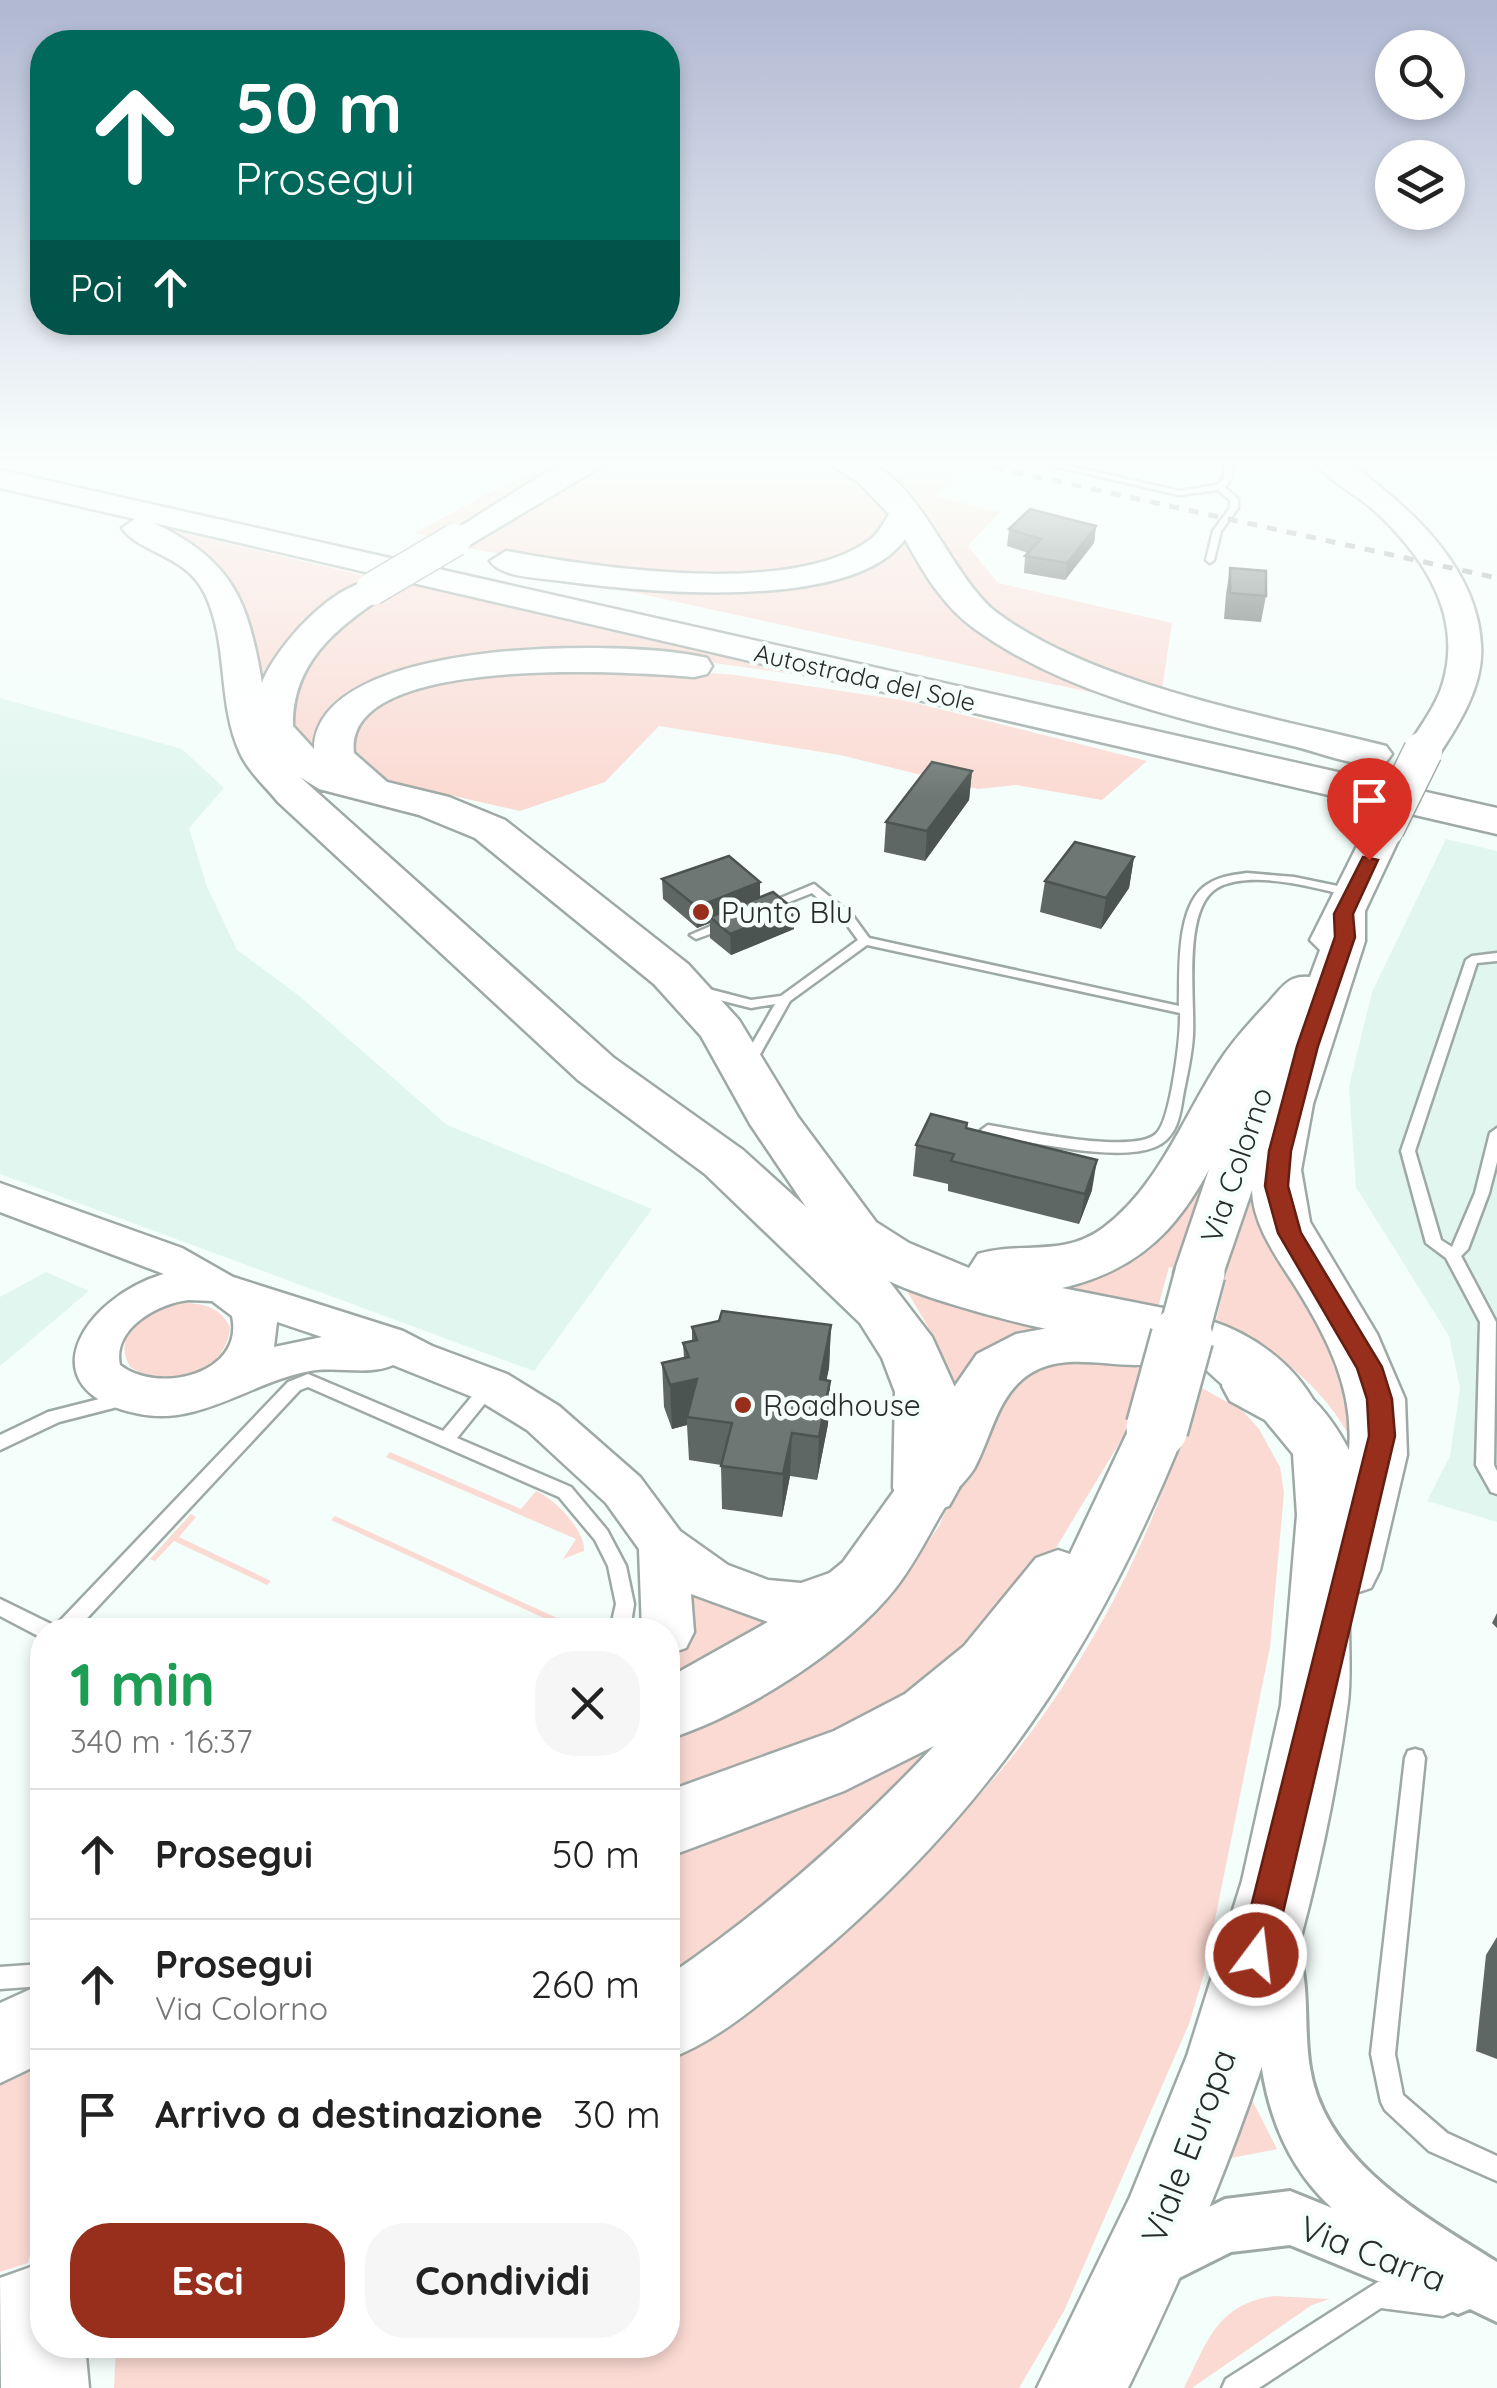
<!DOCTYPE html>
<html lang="it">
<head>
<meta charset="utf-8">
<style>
  body { margin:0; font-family:Quicksand,sans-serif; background:#f6f6f6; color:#222; height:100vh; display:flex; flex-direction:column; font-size:38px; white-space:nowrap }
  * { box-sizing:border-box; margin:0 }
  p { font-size:32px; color:#767676 }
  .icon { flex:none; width:55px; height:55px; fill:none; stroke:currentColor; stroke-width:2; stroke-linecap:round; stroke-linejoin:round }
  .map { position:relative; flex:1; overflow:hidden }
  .side { position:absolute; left:30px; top:1618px; width:650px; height:740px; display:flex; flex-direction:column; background:#fff; border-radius:40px; box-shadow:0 5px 15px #0003 }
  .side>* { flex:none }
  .hud { position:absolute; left:30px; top:30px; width:650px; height:305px; border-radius:40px; box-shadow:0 5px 15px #0003; background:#00695c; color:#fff; overflow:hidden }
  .buttons { position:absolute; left:1375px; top:30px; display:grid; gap:20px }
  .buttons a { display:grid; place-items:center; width:90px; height:90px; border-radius:50%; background:#fff; box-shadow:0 5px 15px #0003; font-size:50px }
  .pin { position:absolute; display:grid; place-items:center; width:85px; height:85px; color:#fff; margin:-102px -42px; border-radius:50% 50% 50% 0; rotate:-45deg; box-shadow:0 0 10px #0007 }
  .pin .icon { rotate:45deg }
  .me { position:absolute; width:110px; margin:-55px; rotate:15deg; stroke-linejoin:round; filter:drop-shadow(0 0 8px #0008) }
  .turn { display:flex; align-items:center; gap:35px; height:210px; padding:0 40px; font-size:45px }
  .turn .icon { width:130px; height:130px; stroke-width:2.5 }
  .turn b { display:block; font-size:70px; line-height:85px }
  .then { display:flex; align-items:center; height:95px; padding:0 40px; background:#0003; gap:20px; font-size:38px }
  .round { display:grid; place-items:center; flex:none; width:105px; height:105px; border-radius:40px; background:#f6f6f6 }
  .headline { display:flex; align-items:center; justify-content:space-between; height:170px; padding:0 40px }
  h1 { font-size:60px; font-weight:800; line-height:75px; color:#1e9e55 }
  .action { display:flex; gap:20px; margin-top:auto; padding:20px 40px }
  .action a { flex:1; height:115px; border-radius:40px; background:#982f1c; color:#fff; font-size:40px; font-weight:800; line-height:115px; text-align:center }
  .action a+a { background:#f6f6f6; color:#222 }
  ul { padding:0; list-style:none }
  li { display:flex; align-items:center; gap:30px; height:130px; padding:0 40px; border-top:2px solid #e0e0e0 }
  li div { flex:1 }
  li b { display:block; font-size:38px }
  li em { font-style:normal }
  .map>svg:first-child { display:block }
</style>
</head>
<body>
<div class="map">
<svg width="1497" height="2388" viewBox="0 0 1497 2388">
  <rect width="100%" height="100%" fill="#f4fefb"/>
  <path fill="#e1f6ef" d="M0 698 182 749 224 788 189 828 207 887 237 950 298 995 447 1125 652 1209 534 1371 0 1174Z
    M1446 839 1497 851V1522L1427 1501 1450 1456 1460 1388 1449 1336 1356 1187 1349 1087 1372 992Z
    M46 1272 89 1291 0 1366V1297Z"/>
  <path fill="#fbdad3" d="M544 463H589L446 540 415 533Z
    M617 463H815L870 484 889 504 887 528C878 536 869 549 858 554 761 602 571 568 468 548L553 493Z
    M851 463 965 467 934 496 1000 512 968 546 998 583 1172 623 1162 690 1072 660 1002 625Z
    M146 524 383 580 260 715C245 606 256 572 146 524Z
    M904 535 998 637 1245 726 554 575 783 585Z
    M409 584 806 676 699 661 422 673 314 751 291 732C286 649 345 621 409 584Z
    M634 667 736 675 908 701 1147 761 1102 800 1016 785 978 789 840 755 659 726 605 782 520 811 365 776 352 763 360 713 401 690 465 675Z
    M1214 1139 1209 1172 1176 1268 1169 1267 1157 1311 1016 1280 1036 1282Z
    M1259 1156 1360 1405 1349 1435C1317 1380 1274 1349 1215 1324L1226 1281 1221 1279Z
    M907 1291 1054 1326 955 1388 934 1337Z
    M182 1303C203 1303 220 1307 230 1327 227 1374 166 1391 130 1367 109 1331 152 1310 182 1303Z
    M1103 1359 1141 1367 1126 1419 1132 1422 1039 1576 980 1649 835 1741 668 1805V1741L738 1704 873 1611 902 1579 939 1526 993 1400 1030 1365Z
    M1200 1387 1243 1411 1259 1429 1280 1467 1284 1493 1270 1647 1204 1974 1189 2024 1064 2311 1019 2388H114L116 2345H668V2062C728 2023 780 1978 835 1931 879 1893 923 1856 963 1813 1062 1709 1140 1571 1182 1435L1188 1436Z
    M390 1452 521 1509 536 1491C554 1498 586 1531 584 1551L563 1559 576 1539 386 1457Z
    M191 1514 196 1517 179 1537 271 1581 267 1585 174 1541 155 1561 150 1559Z
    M335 1516 583 1630H570L331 1520Z
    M682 1586 774 1619 674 1675 682 1640Z
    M939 1742 864 1824 668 1981V1842L859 1768Z
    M42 2048V2200L28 2263 0 2272V2070Z
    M1244 2084 1277 2149 1216 2161Z
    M1274 2296 1330 2299 1312 2305 1192 2388H1184C1208 2341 1216 2305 1274 2296Z"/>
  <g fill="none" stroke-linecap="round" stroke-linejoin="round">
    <g stroke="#9ea9a5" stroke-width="5">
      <path id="service" d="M1041 463H1057L1179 491 1217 485 1224 478 1225 463H1233L1232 478 1225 487 1238 499V508L1221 531 1214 560 1210 563 1206 560 1213 531 1230 508V500L1218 490 1179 495Z
        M1247 873 1294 877 1357 890 1359 893 1353 897C1316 888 1252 869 1217 888 1182 909 1195 999 1193 1035 1192 1055 1187 1075 1183 1096 1180 1116 1177 1138 1155 1147 1116 1163 1031 1141 988 1135L981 1130 988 1125C1020 1130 1132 1155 1156 1134 1171 1121 1181 1034 1180 1013L867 945 790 1001 754 1065 747 1069 740 1065 775 1004 751 1008 692 993 690 990 697 986 751 1000 781 996 858 940 845 922 812 893 769 910H761L759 907 814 884 853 916 869 938 1179 1006C1180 972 1175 904 1208 884 1220 876 1234 875 1247 873Z
        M725 920 729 921V927L696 939 690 935Z
        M1497 953V961L1477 963 1415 1151 1441 1240 1452 1247 1475 1193 1490 1133 1497 1128V1162L1489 1193 1468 1249 1461 1256 1496 1322 1494 1465 1497 1471V1494L1491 1492 1476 1465 1480 1322 1446 1258 1426 1243 1401 1151 1466 960 1472 956Z
        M308 1374 443 1431 483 1383H495L497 1387 495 1391 457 1438 571 1487 607 1530 626 1566 634 1604 630 1630H610L616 1604 608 1566 595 1540 559 1497 308 1387 300 1390 76 1630H54L57 1624 288 1382Z
        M123 1393 129 1394 131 1399 129 1404 59 1422 0 1450V1435L48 1412Z
        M0 1599 51 1624 54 1630H42V1638L0 1616Z
        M1415 1749 1422 1751 1425 1758 1395 2054 1403 2095 1447 2133 1497 2156V2181L1429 2151 1385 2110 1381 2102 1371 2054 1405 1758 1408 1751Z
        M42 1964V1986L0 1989V1967Z
        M1378 2282 1443 2290 1452 2294 1456 2303 1452 2312 1443 2316 1381 2308 1259 2388H1222L1226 2379Z"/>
    </g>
    <g stroke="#9ea9a5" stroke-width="6">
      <path id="minor" d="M1279 1939 1296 1946C1311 1983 1303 2028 1310 2068 1325 2162 1424 2216 1497 2262V2322L1470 2309 1458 2314 1290 2245 1231 2252 1155 2290 1136 2282 1128 2263 1136 2244 1225 2199 1290 2191 1332 2208C1261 2142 1256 2054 1255 1963L1262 1946Z"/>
    </g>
    <g stroke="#9ea9a5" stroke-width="5">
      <path id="tertiary" d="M0 1183 182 1248 233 1277 403 1331 432 1346 507 1374 559 1406 640 1477 680 1531 728 1565 768 1580 801 1583 844 1568 862 1574 869 1589 862 1604 801 1625 768 1622 691 1594 694 1632 686 1648 668 1654V1630H642L639 1549 606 1503 527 1430 475 1398 393 1365C369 1376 337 1366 310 1371 253 1381 200 1426 140 1414 23 1391 84 1297 164 1274L0 1212ZM189 1300 212 1301 232 1316C245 1374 158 1395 120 1365 112 1329 158 1303 189 1300ZM277 1322 322 1337 274 1347Z"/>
    </g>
    <g stroke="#9ea9a5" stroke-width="5">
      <path id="primary" d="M1316 463C1325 463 1339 461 1347 463 1358 467 1370 479 1379 486 1428 525 1478 579 1481 645 1484 686 1458 726 1436 759H1410L1405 751C1418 729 1436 707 1443 683 1463 615 1424 557 1376 512 1358 495 1331 483 1316 463Z
        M1385 817 1399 820 1404 828 1365 911V941L1313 1104 1301 1170 1310 1222 1377 1334 1405 1399 1407 1455 1380 1570 1371 1588 1350 1595C1347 1631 1352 1667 1348 1702 1317 1940 1234 2173 1128 2388H1037L1130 2197 1187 2056 1242 1881 1281 1705 1297 1515 1293 1454 1265 1420 1230 1401 1222 1386 1230 1371 1250 1365C1300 1380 1325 1405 1349 1450 1354 1390 1328 1339 1297 1289 1278 1259 1253 1226 1252 1190L1219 1286 1200 1291 1181 1286 1174 1273 1222 1131 1259 1039 1266 1029 1291 1028 1320 950 1310 940 1366 828 1371 820Z
        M1081 1322 1126 1324 1165 1333 1173 1347 1165 1361C1123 1374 1072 1348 1031 1373 997 1394 992 1436 974 1469 967 1480 957 1488 950 1499 931 1529 917 1561 894 1590 844 1652 743 1715 668 1739V1678L775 1618 843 1562 930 1441 950 1393 977 1354 1016 1334Z
        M1157 1406 1177 1412 1186 1428C1099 1648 988 1814 805 1966 764 2000 718 2041 668 2059V1976C766 1909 852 1833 934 1746L844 1791 668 1857V1791L834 1731 905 1694 964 1646 1036 1558 1058 1550 1070 1554 1137 1412Z
        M42 1984V2063L0 2083V2003Z
        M42 2263V2345H85L89 2388H1L0 2278Z"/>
    </g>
    <g stroke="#9ea9a5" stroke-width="5">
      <path id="motorway" d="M568 463H607L466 547 455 550 439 540 540 476Z
        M829 463C840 463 856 461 867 464 918 477 952 578 996 612 1094 686 1268 716 1386 746L1392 754 1386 762C1358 769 1324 754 1297 747 1189 721 1066 695 975 629 943 606 923 572 905 539 853 613 642 592 562 581 543 578 501 578 490 561L506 551C598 568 793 598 871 539 879 533 884 522 889 514L858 482Z
        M0 470 1497 808V834L154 523C233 561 248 600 262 683 275 647 342 571 384 582L389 589 384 596C336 628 292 663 293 726L314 749C315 636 631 639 707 658L712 666 707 674 694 677C633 672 342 652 354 753L387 782 449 797 505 820 688 964 739 1020 798 1117 876 1222 909 1243 969 1268 978 1254C1022 1241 1062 1258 1103 1228 1157 1188 1182 1120 1217 1065 1231 1043 1248 1024 1266 1005 1274 997 1283 983 1293 979 1304 975 1312 977 1323 980L1330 990C1311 1017 1284 1038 1266 1067 1203 1165 1191 1258 1062 1288L1173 1310 1182 1325 1173 1340C1123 1355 939 1306 889 1281L932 1337 957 1392 959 1488 949 1506 926 1514 903 1506 893 1488 895 1392 882 1358 860 1323 705 1174 578 1080 278 802C265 786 248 771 240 753 217 703 229 644 205 594 186 554 140 554 122 528L135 519 0 488ZM300 777 319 789 419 815 475 838 654 984 701 1036 750 1124 806 1207 743 1150 614 1058Z
        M1211 1321C1253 1334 1295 1365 1316 1405L1307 1422C1300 1424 1291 1429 1284 1428 1268 1428 1188 1356 1181 1343L1190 1327Z"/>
    </g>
    <use href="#service" fill="#fff" fill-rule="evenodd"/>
    <use href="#minor" fill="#fff" fill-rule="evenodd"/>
    <use href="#tertiary" fill="#fff" fill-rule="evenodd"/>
    <use href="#primary" fill="#fff" fill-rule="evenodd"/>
    <use href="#motorway" fill="#fff" fill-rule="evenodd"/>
    <path stroke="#989f9d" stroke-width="5" stroke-dasharray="10 10" stroke-linecap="butt" d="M974 463 1497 578"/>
    <g stroke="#9ea9a5" stroke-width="41" stroke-linecap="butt">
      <path id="primary-bridge-far2" d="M1385 828 1423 751"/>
    </g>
    <g stroke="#9ea9a5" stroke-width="54" stroke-linecap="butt">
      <path id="primary-bridge-far1" d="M1182 1340 1200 1273"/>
    </g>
    <g stroke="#9ea9a5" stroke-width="66" stroke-linecap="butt">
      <path id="primary-bridge" d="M1157 1428 1182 1337"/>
    </g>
    <g stroke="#9ea9a5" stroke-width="35" stroke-linecap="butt">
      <path id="motorway-bridge" d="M372 589 455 540"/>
    </g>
    <use href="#primary-bridge-far2" stroke="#fff" stroke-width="38"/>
    <use href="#primary-bridge-far1" stroke="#fff" stroke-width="49"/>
    <use href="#primary-bridge" stroke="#fff" stroke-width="61"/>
    <use href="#motorway-bridge" stroke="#fff" stroke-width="32"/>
  </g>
  <path fill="#5e6764" d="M1096 526 1094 543 1065 580 1024 573 1025 556 1028 553 1007 546 1009 529Z
    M1230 568 1266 596 1261 622 1224 619 1226 594Z
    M972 771 969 800 925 861 884 852 886 822Z
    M1134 857 1129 888 1101 929 1040 912 1045 881Z
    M662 879 760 882V897L794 929 731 955 710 938V923L697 928 663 899Z
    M966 1129 1092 1190 1079 1224 948 1191V1184L913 1176 916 1145Z
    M831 1325 829 1368 826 1380 830 1381 828 1424 817 1480 790 1476 782 1517 722 1509 721 1465 689 1460 687 1425 672 1429 664 1407 662 1363 684 1358 683 1343 692 1342V1327Z
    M1497 1613V1628L1492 1623Z
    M1497 1937V2059L1476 2051 1486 1955Z"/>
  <path fill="#4c5451" d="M1096 526 1094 543 1065 580 1067 563Z
    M972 771 969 800 925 861 927 831Z
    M1134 857 1129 888 1101 929 1106 898Z
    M760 882V902L710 917V923L697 928V907Z
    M794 909V929L731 955 730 934Z
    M1097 1160 1092 1190 1079 1224 1085 1194Z
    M831 1325 829 1368 818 1423 820 1379Z
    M697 1379 687 1417V1425L672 1429 670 1385Z
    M830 1381 828 1424 817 1480 819 1437Z
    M792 1433 790 1476 782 1517 783 1474Z"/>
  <path fill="#6d7874" stroke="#4c5451" stroke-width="2.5" d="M1030 509 1096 526 1067 563 1025 556 1041 539 1009 529Z
    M1230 568 1266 571V596L1230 593Z
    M932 762 972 771 927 831 886 822Z
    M1075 842 1134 857 1106 898 1045 881Z
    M729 856 760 882 697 907 662 879Z
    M773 892 794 909 730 934 710 917Z
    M931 1114 967 1123 966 1128 1097 1160 1085 1194 951 1161 954 1154 916 1145Z
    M722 1311 831 1325 820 1379 830 1381 819 1437 792 1433 783 1474 721 1466 732 1423 687 1417 697 1379 670 1385 662 1363 689 1357 683 1343 697 1340 692 1327 719 1321Z"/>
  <linearGradient id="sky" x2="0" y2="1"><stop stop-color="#b0b8d2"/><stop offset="0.58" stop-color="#fafffd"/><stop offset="1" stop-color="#fafffd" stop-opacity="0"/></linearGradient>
  <rect width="1497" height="798" fill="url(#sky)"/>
  <path fill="#982f1c" stroke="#631f12" stroke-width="2.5" d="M1363 857 1378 860 1353 914 1355 937 1318 1046 1291 1151 1288 1186 1301 1233 1382 1367 1392 1399 1395 1436 1273 1955 1268 1967 1256 1972 1244 1967 1239 1955 1369 1436 1367 1399 1357 1368 1278 1233 1265 1186 1269 1151 1297 1046 1335 937 1334 914Z"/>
  <g fill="#982f1c" stroke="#f4fefb" stroke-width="4">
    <circle cx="701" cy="912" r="10"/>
    <circle cx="743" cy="1405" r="10"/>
  </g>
  <g text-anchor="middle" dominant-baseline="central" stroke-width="9" stroke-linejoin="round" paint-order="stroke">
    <g font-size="25" fill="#272c2a" stroke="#f4fefb">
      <text transform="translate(865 677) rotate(13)">Autostrada del Sole</text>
    </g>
    <g font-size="30" fill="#272c2a" stroke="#f4fefb" text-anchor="start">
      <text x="721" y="912">Punto Blu</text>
      <text x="763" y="1405">Roadhouse</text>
    </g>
    <g font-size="30" fill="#272c2a" stroke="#f4fefb">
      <text transform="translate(1236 1165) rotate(-71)">Via Colorno</text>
    </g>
    <g font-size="35" fill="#272c2a" stroke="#f4fefb">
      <text transform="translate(1188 2146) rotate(-69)">Viale Europa</text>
      <text transform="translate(1373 2253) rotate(21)">Via Carra</text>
    </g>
  </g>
</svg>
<div class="buttons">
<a><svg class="icon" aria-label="search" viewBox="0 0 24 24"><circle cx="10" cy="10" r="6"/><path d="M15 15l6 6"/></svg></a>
<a><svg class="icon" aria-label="layers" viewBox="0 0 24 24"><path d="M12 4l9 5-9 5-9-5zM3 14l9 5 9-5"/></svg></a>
</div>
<div class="pin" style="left:1369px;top:860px;background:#d93025"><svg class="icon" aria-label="arrive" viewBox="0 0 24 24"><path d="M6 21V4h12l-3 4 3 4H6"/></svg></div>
<svg class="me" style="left:1256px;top:1955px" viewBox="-20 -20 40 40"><circle r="17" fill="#982f1c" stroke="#fff" stroke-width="3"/><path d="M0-11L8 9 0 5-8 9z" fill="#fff"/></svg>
<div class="hud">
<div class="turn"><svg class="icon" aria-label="ahead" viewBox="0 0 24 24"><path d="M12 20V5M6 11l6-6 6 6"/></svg><div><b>50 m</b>Prosegui</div></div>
<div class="then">Poi<svg class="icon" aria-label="ahead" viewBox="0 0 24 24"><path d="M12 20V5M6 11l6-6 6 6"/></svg></div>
</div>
<section class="side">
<div class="headline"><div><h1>1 min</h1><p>340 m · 16:37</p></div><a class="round"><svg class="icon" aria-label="close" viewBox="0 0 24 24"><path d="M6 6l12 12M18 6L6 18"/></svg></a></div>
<ul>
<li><svg class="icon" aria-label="ahead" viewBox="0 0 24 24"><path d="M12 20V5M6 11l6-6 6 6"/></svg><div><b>Prosegui</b></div><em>50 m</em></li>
<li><svg class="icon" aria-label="ahead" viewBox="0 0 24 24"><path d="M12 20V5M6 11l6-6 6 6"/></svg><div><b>Prosegui</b><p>Via Colorno</p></div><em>260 m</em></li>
<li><svg class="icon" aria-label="arrive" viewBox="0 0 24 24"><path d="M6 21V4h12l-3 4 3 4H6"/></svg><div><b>Arrivo a destinazione</b></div><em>30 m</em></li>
</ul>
<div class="action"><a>Esci</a><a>Condividi</a></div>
</section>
</div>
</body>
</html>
